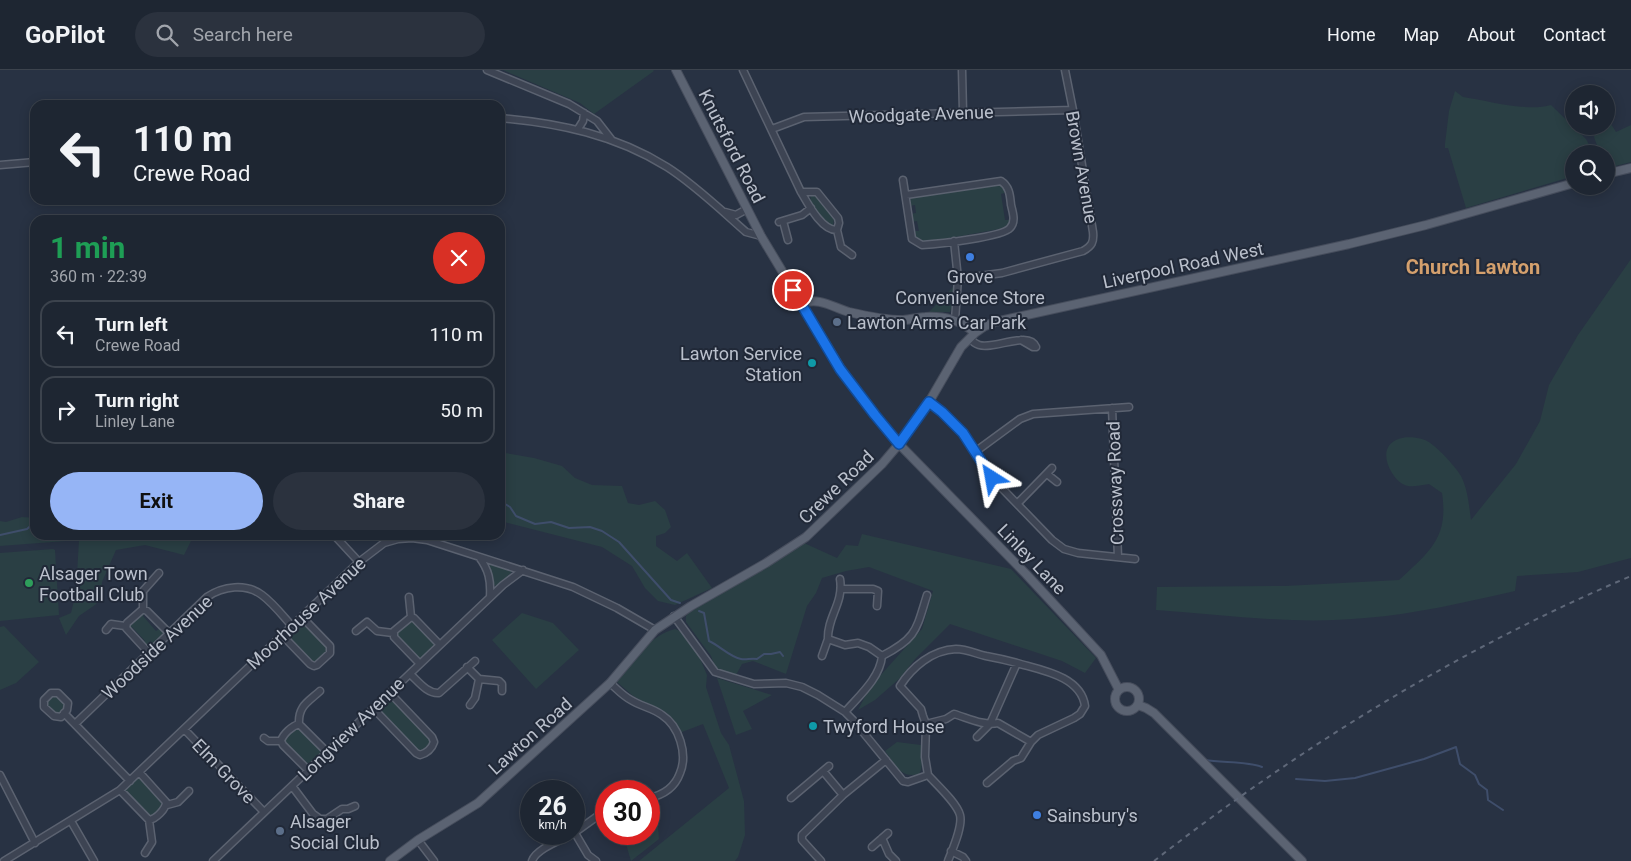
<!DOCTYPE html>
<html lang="en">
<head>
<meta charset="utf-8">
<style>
  body { margin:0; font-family:Roboto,sans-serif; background:#2b323e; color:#f1f3f6; height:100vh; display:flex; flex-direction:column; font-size:19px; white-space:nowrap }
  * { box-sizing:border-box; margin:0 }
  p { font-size:16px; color:#a1a5ac }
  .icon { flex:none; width:28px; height:28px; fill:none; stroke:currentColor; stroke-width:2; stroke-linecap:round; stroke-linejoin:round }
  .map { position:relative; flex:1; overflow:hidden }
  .sheet { position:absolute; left:30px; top:145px; width:475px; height:325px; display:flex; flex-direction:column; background:#1e2632; border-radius:15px; box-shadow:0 2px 12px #0003,0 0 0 1px #3c434d }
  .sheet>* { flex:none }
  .guide { position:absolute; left:30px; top:30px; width:475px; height:105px; border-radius:15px; box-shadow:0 2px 12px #0003,0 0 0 1px #3c434d; background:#1e2632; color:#f1f3f6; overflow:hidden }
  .buttons { position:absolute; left:1565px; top:15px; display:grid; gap:10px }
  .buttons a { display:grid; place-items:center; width:50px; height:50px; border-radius:50%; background:#1e2632; box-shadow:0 2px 12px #0003,0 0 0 1px #3c434d; font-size:25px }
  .speed { position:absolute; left:520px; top:710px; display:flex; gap:10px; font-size:25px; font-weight:700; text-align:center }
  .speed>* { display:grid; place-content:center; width:65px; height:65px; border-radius:50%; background:#1e2632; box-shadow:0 2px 12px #0003,0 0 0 1px #3c434d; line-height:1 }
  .speed small { font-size:12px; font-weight:400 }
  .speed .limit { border:8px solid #d22; background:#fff; color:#111 }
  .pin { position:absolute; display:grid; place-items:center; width:42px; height:42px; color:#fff; margin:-21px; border:2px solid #fff; border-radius:50%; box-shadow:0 1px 5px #0007 }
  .me { position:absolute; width:55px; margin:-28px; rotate:326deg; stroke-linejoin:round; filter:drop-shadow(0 0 4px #0008) }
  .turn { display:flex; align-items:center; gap:18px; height:105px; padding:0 20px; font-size:22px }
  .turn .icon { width:65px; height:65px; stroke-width:2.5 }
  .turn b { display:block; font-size:35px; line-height:42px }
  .round { display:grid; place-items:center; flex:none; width:52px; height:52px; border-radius:26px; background:#2b323e }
  .head { display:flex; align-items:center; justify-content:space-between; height:85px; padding:0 20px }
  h1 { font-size:30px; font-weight:700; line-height:38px; color:#1e9e55 }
  .action { display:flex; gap:10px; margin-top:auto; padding:10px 20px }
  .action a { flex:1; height:58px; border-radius:30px; background:#96b5f6; color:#111; font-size:20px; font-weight:700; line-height:58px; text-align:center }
  .action a+a { background:#2b323e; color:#f1f3f6 }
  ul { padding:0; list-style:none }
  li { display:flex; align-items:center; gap:15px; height:68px; margin:0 10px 8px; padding:0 10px; border:2px solid #3c434d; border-radius:15px }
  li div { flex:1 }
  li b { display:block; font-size:19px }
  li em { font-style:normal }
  header { display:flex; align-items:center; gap:30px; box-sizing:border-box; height:70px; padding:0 25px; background:#1e2632; border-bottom:1px solid #3c434d }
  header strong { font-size:24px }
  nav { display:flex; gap:28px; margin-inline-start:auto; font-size:18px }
  .search { width:350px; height:45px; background:#2b323e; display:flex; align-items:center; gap:12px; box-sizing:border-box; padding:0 18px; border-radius:28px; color:#a1a5ac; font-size:19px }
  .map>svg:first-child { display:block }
</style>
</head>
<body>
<header>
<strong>GoPilot</strong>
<div class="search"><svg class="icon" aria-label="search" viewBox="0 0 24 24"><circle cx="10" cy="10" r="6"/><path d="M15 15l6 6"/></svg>Search here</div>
<nav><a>Home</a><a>Map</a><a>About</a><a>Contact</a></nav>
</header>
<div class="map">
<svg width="1631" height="791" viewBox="0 0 1631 791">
  <rect width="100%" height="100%" fill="#283243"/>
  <path fill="#2a3f44" d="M503 0H653L654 1 594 44 580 33Z
    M1455 21 1463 27C1489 31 1527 42 1551 35L1586 69 1594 84H1574V106L1466 138 1448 78H1445V74L1449 41Z
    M1611 54 1616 62 1631 55V92L1612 97H1606V84H1600L1594 67 1595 64Z
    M1001 113 1004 116 1007 122 1001 124 1005 150H1011L1005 158 922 173 914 167 913 161H919L917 151 911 152 910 144 916 143 915 135 909 136 911 128 916 126Z
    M811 125 817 126 834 149 833 156 826 154 811 133 810 131Z
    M1631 189V488L1578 502 1517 506 1515 521C1466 532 1416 544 1365 548 1295 555 1225 545 1156 540L1157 517 1285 516 1399 510C1429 482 1449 468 1442 423L1429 414C1412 417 1403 420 1392 403 1376 376 1396 362 1422 369 1433 371 1455 396 1461 406 1468 420 1469 436 1471 450L1516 394 1540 351 1549 315 1578 265Z
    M955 215 953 235 950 242H929Z
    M500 382 534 388 562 396 575 408 592 415 622 416 628 433 639 435 655 431 665 440 671 457 665 463 656 466V476L677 491 687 483 712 518 675 535 658 531 645 518 632 496 602 477 500 451Z
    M22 447 35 448V465H194L184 485 145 475 116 480 102 512 101 529 95 535 79 546 66 565 59 548 71 543 76 522 79 470 0 476V451L6 452Z
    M862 464 1011 499 1096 588 1085 603 1062 591 950 554 916 588 899 609 875 630 858 640 870 617 922 559 933 521 869 497 846 501 822 508 816 523 807 536 786 604 753 591 742 594 736 605 717 602 711 586 686 552V546L690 542 804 473 837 488 846 475 858 476Z
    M53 479 55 480 59 545 0 551V483Z
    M492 493 511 499V503L497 516 493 515 489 496Z
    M143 542 145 543 143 546 156 561 160 558 164 563 151 578H148L142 573 145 571 132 557 130 559 128 554Z
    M522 543 553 553 579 580 536 619 492 570Z
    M411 549 437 574 420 590 396 566V562Z
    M302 550 328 577V582L314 594 286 566Z
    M4 556 39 592 16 613 0 620V557Z
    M675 559 680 561 699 586 707 605 706 617 721 663 729 675 744 731 745 765 738 787 735 791H639L729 718 703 654 682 662C665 633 655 641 632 625 627 621 622 616 617 612 633 593 649 565 675 559Z
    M717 608 772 625 743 641 752 659 736 665Z
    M47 635a9 9 0 1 1 18 0a9 9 0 1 1-18 0Z
    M390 626 430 668 432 672 431 675 421 683 417 681 376 639Z
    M298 656 324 682 308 697 285 674 284 668Z
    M897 672 921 675C921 684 924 698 919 704 900 709 895 694 885 681Z
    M140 705 165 733 164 737 150 748 123 721Z
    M658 756 659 769 631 791 626 774 630 767 649 764V761Z"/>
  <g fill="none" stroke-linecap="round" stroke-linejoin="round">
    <path stroke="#3f4e6b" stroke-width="2" d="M500 435 505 434 510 437 516 446 535 454 551 452 569 458 590 457 602 461 619 472 671 530 680 533
      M0 465 27 459 35 452
      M699 541 704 543 709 571C720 576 730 587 741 589 746 590 751 588 757 589L764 584H771L780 582 783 586
      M1205 690C1222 693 1247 691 1262 697
      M1296 709 1325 711 1355 708 1424 689 1456 677 1460 694 1475 705 1479 714 1487 720 1488 730 1503 740"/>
    <g stroke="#5b6270" stroke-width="9">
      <path id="minor" d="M487 0 569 34 597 51 611 69
        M743 0 801 122C808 134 822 161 837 160L839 153 838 148 817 122H801
        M962 0 963 42
        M500 48C559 53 616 65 667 97 694 114 722 141 746 162L761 166
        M578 59 583 51 584 43
        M772 59 804 47 1073 40
        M0 95 35 92
        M903 110 912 169 922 175C937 174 1003 167 1010 158 1016 152 1013 143 1011 135 1010 126 1010 117 1001 111L906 125
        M725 142 736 145 747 139
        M783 151 788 170
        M779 152 802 145 811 138
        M837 160 841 177 852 185
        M954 171 958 209 955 250
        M958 209 1002 203 1083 181C1092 176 1094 172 1093 162L1073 40 1065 0
        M970 268C972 271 976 274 979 275 994 280 1029 260 1036 277H1033L1021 270
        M929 332 942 341 963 363 992 408 1052 470 1064 479 1078 483 1135 489
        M1112 338 1118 487
        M975 382 1020 349 1033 344 1129 337
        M1047 404 1057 412
        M1018 433 1052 398
        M334 465 359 492
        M479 487C489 500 491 511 490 527
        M840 509C844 533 827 547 828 569L845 575 858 573 869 577 882 586C880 608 859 626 845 642
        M841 519H873L878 521 877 536
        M409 527 411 547
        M143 539V521L159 503
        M674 546 715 602 754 614 786 613 802 617 818 625 845 642 853 650 903 711 908 712 928 705C937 715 957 733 960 745 963 757 952 780 948 791
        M106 560 111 554 125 556
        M356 561 367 552 377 561 393 563
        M283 566 310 594 314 596 317 595 330 583V576L302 547
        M149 583 126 558 127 553 143 539 147 541 169 563
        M822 586 828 569
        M882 586C917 568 916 560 927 525
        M420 594 394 567V561L411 547 414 548 440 575
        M467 597 479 609 499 611 502 614V621
        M410 604C418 611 427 624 439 623L475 591
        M610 613C617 619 623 626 631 630 640 636 653 638 662 645 679 656 688 684 680 703 675 717 663 725 649 728
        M51 623H58L68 633 67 640 61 647 54 646 44 637V630Z
        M470 635 475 628 479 609
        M373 638 416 683 420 685C427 683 432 678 434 672L432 667 390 623
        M64 643 130 711
        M75 654 207 527C223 516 246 513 262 525 273 533 283 546 292 556
        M299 654C298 636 308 632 320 621
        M926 654 946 649 954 644C968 648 983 656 998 653L1031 672
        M184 659 264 742
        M977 667 990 654 1017 593C1041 600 1081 606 1085 636L1080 644 1074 648 1038 665 1031 672 1021 688 1013 691 987 713
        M264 668 268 671H281
        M308 700 283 675 281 671C283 664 292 656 299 654L327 682
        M823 701 843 725
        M0 705 35 773
        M928 705 925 687 926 654 923 646 921 639 900 616C912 597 932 580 956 579 966 579 977 584 986 586 997 588 1006 590 1017 593
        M292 716 313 744 320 749H327L342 739H348L355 736
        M120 720 149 750C156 749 166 739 166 732L139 702
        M791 728 829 696
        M167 735 178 732 189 721
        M71 751 94 791
        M574 763 606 740
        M575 763 588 785 596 791
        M882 768 889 784 896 791
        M418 770 434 791
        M872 777 888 763
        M951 781 963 787 966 791
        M145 783 152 772 149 750
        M4 791 120 720 359 492 384 473 398 469 412 468 427 470 573 517 617 538 655 560
        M213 791 503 515 523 500
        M532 791C536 779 561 770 572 764
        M821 791 802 770V765L843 725 886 690"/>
    </g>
    <g stroke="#464d5c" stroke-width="10">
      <path id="major" d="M676 0 761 166 841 299 875 345 899 374 1026 504 1101 585 1119 620
        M1606 104 1631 98
        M802 234C818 226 834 238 849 242 866 246 885 250 903 250 910 250 918 247 925 247 945 246 960 250 975 263
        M1115 629a12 12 0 1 1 24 0a12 12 0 1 1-24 0Z
        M1138 635 1146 638 1154 643 1302 791
        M390 791 418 770 478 733 610 613 655 560 691 536 766 493 806 467 882 394 899 374 929 332 961 277 975 263 985 256 995 252 1349 174 1426 155 1574 113"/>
    </g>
    <use href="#minor" stroke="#3d4453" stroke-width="6"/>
    <use href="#major" stroke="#5b6372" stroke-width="8"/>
    <path stroke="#5f6879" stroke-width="2" stroke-dasharray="5 5" stroke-linecap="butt" d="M1154 791C1300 677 1461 578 1631 506"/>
  </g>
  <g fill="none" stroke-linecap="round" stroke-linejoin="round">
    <g stroke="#114b97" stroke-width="12">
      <path id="route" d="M793 220 840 299 875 345 899 374 929 332 942 342 963 363 992 408"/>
    </g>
    <use href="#route" stroke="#1a73e8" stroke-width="9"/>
  </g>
  <g fill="#3f7fe0" stroke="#212938" stroke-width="2">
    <circle cx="970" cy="187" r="5"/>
    <circle cx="1037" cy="745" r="5"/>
  </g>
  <g fill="#5c6f8a" stroke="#212938" stroke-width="2">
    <circle cx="837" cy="252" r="5"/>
    <circle cx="280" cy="761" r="5"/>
  </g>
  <g fill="#0f9aa8" stroke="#212938" stroke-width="2">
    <circle cx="812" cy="293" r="5"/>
    <circle cx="813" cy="656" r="5"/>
  </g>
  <circle fill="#2e9e5b" stroke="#212938" stroke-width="2" cx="29" cy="513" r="5"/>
  <g text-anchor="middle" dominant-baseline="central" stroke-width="4" stroke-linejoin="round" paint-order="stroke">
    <g font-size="18" fill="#bac0cc" stroke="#212938">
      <text transform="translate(921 44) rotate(-2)">Woodgate Avenue</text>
      <text transform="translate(732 76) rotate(63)">Knutsford Road</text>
      <text transform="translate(1082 97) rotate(80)">Brown Avenue</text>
      <text transform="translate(1183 195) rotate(-12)">Liverpool Road West</text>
      <text transform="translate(1115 413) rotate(-92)">Crossway Road</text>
      <text transform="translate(836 417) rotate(-44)">Crewe Road</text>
      <text transform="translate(1032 489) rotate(46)">Linley Lane</text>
      <text transform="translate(306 543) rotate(-43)">Moorhouse Avenue</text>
      <text transform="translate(157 577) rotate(-43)">Woodside Avenue</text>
      <text transform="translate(351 659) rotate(-44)">Longview Avenue</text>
      <text transform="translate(530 666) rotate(-42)">Lawton Road</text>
      <text transform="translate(224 701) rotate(46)">Elm Grove</text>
    </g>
    <g font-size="18" fill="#bac0cc" stroke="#212938" text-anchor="start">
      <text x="970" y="206" text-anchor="middle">Grove<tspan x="970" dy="21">Convenience Store</tspan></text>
      <text x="847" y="252">Lawton Arms Car Park</text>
      <text x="802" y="283" text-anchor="end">Lawton Service<tspan x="802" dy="21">Station</tspan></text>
      <text x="39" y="503">Alsager Town<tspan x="39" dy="21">Football Club</tspan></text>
      <text x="823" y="656">Twyford House</text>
      <text x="1047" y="745">Sainsbury's</text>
      <text x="290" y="751">Alsager<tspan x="290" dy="21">Social Club</tspan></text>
    </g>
    <g font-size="20" font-weight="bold" fill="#d4a06d" stroke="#212938">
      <text x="1473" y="197">Church Lawton</text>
    </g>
  </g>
</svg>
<div class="buttons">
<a><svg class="icon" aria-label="sound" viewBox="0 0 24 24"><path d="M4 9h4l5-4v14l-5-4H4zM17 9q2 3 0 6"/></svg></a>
<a><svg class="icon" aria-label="search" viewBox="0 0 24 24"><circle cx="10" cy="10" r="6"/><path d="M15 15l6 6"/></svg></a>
</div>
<div class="speed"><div>26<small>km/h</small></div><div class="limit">30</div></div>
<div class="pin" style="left:793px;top:220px;background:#d93025"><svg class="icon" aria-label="arrive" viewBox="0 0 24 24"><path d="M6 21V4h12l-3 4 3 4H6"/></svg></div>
<svg class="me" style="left:992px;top:408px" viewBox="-20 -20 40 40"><path d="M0-17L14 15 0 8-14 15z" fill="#1a73e8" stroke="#fff" stroke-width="4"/></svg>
<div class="guide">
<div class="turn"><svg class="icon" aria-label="left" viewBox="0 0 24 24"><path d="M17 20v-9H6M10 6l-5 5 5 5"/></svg><div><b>110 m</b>Crewe Road</div></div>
</div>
<section class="sheet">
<div class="head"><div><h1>1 min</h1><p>360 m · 22:39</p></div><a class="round" style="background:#d93025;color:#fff"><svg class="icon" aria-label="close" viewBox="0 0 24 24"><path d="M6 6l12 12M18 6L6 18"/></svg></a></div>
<ul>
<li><svg class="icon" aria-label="left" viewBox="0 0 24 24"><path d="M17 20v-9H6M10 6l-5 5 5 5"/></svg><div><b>Turn left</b><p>Crewe Road</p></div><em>110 m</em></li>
<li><svg class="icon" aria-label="right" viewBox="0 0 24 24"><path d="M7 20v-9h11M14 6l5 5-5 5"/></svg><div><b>Turn right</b><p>Linley Lane</p></div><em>50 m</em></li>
</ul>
<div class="action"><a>Exit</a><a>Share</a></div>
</section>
</div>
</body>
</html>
